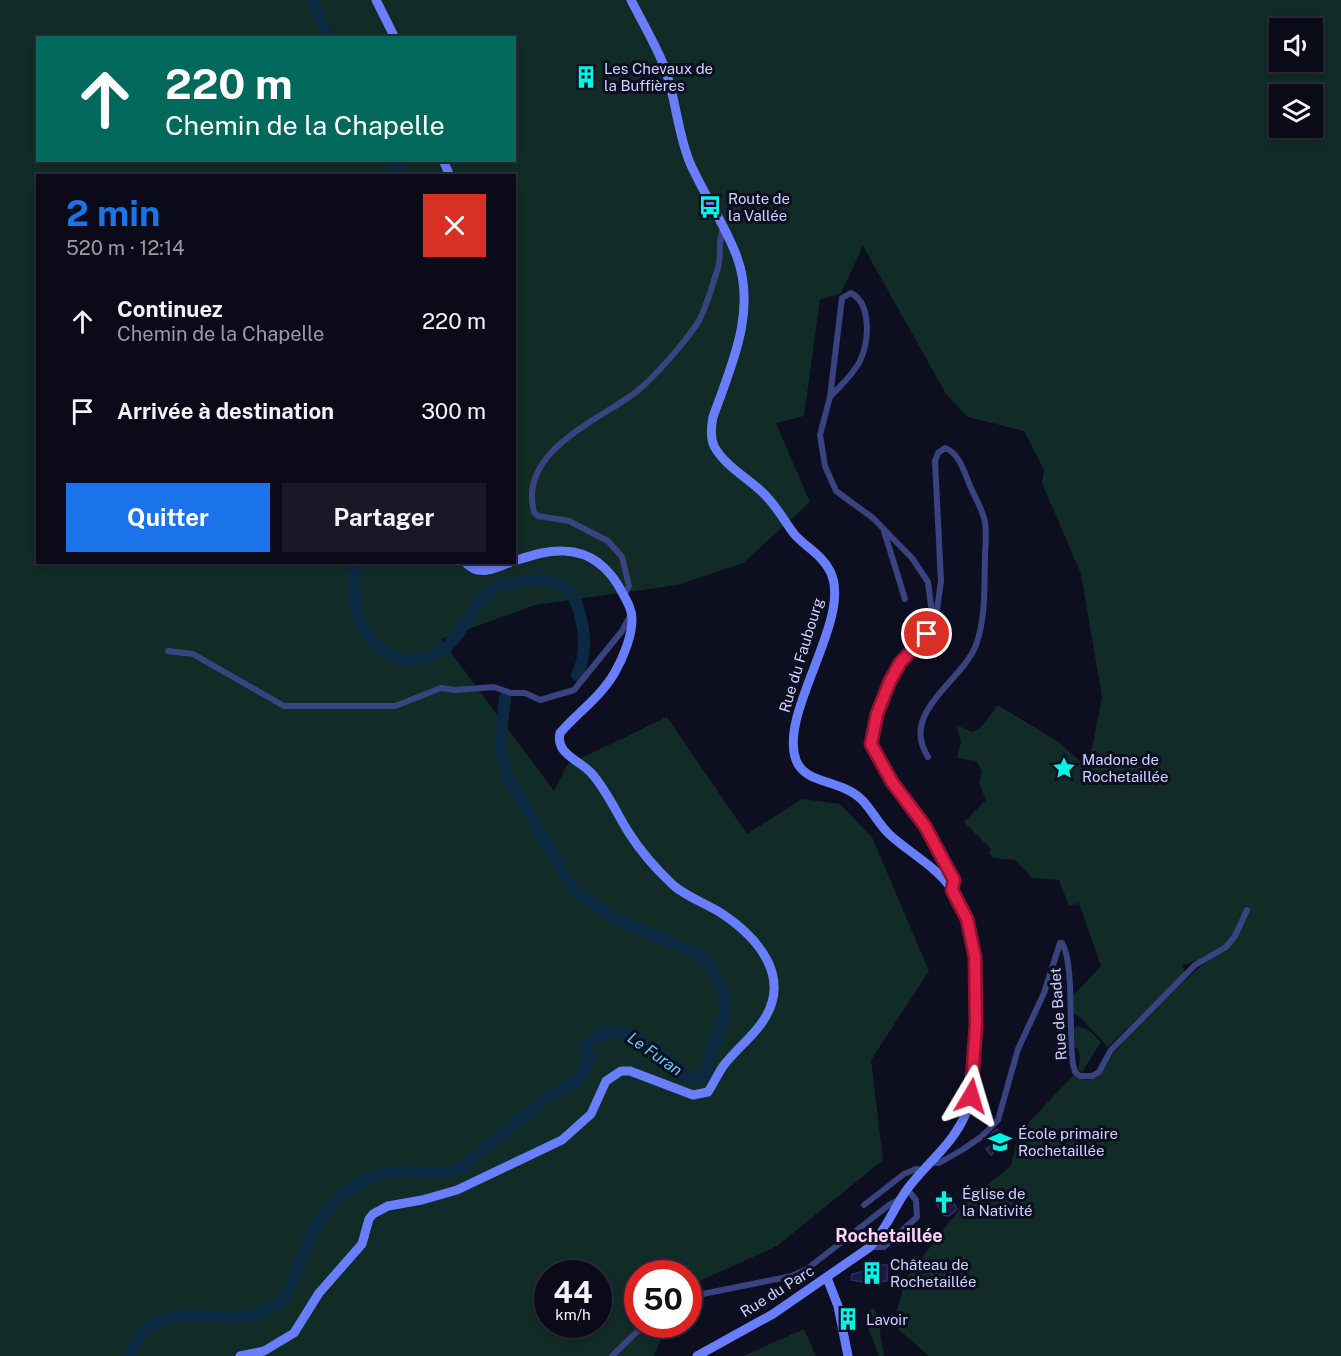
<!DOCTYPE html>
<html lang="fr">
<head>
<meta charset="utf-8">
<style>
  body { margin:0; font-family:"Public Sans",sans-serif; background:#181826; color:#f1f3f6; height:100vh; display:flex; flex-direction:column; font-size:22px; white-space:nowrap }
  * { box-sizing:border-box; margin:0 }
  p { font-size:20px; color:#999aa2 }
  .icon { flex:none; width:33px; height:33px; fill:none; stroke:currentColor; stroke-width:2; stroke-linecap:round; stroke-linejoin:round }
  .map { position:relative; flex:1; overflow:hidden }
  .details { position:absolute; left:36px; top:174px; width:480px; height:390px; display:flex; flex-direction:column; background:#0a0a19; border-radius:0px; box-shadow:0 3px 9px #0003,0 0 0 2px #2a2b38 }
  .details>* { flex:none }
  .top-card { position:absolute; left:36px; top:36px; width:480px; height:126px; border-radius:0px; box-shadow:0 3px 9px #0003,0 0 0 2px #2a2b38; background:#00695c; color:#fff; overflow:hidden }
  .tools { position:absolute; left:1269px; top:18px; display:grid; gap:12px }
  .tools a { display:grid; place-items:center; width:54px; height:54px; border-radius:0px; background:#0a0a19; box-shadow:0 3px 9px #0003,0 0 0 2px #2a2b38; font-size:30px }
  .speed { position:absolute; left:534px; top:1260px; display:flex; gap:12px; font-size:30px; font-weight:700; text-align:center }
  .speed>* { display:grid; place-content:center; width:78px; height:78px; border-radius:50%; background:#0a0a19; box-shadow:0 3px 9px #0003,0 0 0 2px #2a2b38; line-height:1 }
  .speed small { font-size:15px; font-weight:400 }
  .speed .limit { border:9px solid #d22; background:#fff; color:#111 }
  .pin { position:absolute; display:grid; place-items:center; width:51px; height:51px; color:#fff; margin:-26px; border:3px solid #fff; border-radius:50%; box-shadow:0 2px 6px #0007 }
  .me { position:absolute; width:66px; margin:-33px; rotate:7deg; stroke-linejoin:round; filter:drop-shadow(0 0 4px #0008) }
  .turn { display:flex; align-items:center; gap:21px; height:126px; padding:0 30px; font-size:27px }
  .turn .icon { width:78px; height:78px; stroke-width:2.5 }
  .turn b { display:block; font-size:42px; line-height:51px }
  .round { display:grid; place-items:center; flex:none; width:63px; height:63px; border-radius:0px; background:#181826 }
  .headline { display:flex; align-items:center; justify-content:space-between; height:102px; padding:0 30px }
  h1 { font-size:36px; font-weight:700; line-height:45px; color:#1a73e8 }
  .action { display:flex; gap:12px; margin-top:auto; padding:12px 30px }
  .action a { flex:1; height:69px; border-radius:0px; background:#1a73e8; color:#fff; font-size:24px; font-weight:700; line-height:69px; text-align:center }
  .action a+a { background:#181826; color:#f1f3f6 }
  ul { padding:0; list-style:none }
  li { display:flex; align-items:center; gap:18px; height:90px; padding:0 30px }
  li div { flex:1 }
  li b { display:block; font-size:22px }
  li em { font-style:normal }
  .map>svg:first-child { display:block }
</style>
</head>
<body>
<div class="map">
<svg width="1341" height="1356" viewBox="0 0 1341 1356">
  <rect width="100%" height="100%" fill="#0e0e21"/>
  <path fill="#112b26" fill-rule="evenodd" d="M0 0H1341V1356H929L899 1330 895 1317 906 1278 959 1210 963 1193 978 1192 1011 1166 1019 1132 1074 1075C1082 1080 1091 1082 1099 1075 1106 1069 1109 1059 1115 1052 1138 1022 1178 984 1208 961L1204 958 1183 965 1184 974 1108 1047 1082 1019 1073 1013 1072 997 1101 966 1079 903 1069 906 1059 880 1032 878 1015 860 994 858 989 854 991 849 964 822 986 800 979 783 982 771 976 761 957 758 961 741 956 725 973 732 982 726 998 705 1060 743 1088 769 1102 697 1081 574 1042 483 1044 470 1024 431 968 417 946 394 863 246 841 293 820 300 804 416 776 423 810 502 743 563 678 585 535 605 441 639 554 791 567 765 667 717 747 834 802 799 840 804 872 837 929 971 871 1060 883 1160 777 1246 689 1286 688 1274H638V1324L667 1325 654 1356H0ZM1280 28H1312V62H1280ZM38 38H514V160H38ZM1280 94H1312V128H1280ZM38 176H514V562H38ZM548 1274H598V1324H548Z
    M1076 1026 1089 1030 1101 1042 1082 1072 1078 1070 1080 1057 1077 1048H1074L1072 1033Z
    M874 1308 878 1319 884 1356H879L863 1315 870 1314 869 1310Z
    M804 1329 816 1356H743Z"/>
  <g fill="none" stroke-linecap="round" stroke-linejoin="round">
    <path stroke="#0c2942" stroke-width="12" d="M313 0 328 38
      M387 160 404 176
      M357 562C352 588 353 615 369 637 393 669 433 668 457 635 468 620 478 599 493 588 499 584 509 584 515 583 545 578 568 575 578 608 585 630 588 653 577 675
      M130 1356C134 1348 137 1338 143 1332 178 1300 229 1329 267 1311 296 1297 300 1254 315 1229 322 1216 336 1200 348 1191 363 1179 384 1172 403 1171 424 1171 442 1177 462 1167L547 1097 576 1082 583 1073 590 1057 584 1050C608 1011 643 1041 669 1061 677 1067 681 1075 690 1079L705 1075 725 1012 726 1001 713 967 695 952 615 919 574 891 506 774 500 742 505 698"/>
  </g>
  <path fill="#1b1a42" stroke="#2e2c6e" stroke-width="1.5" d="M997 1129 1003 1142 991 1155 986 1149 997 1142 991 1134Z
    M945 1192 950 1195 957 1209 949 1216 943 1215 935 1200 942 1197Z
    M870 1260 874 1274 881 1265H887V1281L875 1282 870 1286 869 1283 851 1280 852 1274 865 1271 863 1263Z"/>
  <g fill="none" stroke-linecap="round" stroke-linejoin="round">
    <path stroke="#394380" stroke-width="6" d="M830 397C840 386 853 375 860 361 869 342 872 304 851 293L842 298 830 397 820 435 825 466 836 491 873 518 912 558 928 582 933 621
      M884 531 905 599
      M624 595 629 586 622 557 608 541 569 521 538 516 534 512C518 451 598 421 636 392 654 378 684 343 697 324 707 308 712 285 718 268 722 255 717 239 724 228
      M168 651 193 654 284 706H395L441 688 455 690 494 687 511 693H525L540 700 574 690 622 631 629 618
      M928 757C899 712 962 682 976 645 986 617 984 588 985 559 985 547 987 534 985 522 983 511 976 499 971 488 965 475 960 453 945 448L938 453 935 461 941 581 936 617 927 634 900 663 890 681 877 714 871 744 892 782 925 826 954 880 953 890
      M930 1162 939 1163 962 1150 981 1137 998 1120 1018 1049 1044 993 1060 943H1062C1075 965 1068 1034 1073 1064L1075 1072 1080 1076H1092L1099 1072 1111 1050 1195 965 1226 947 1235 936 1247 910
      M864 1205 904 1174 916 1169 924 1170
      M870 1247H884L917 1217 916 1200 907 1189
      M688 1297 792 1276 807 1269 889 1205 900 1199
      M612 1356 645 1324"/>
    <path stroke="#687efd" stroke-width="9" d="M376 0 395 38
      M631 0C642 22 655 43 664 66 676 97 677 132 690 163 704 195 725 224 737 257 757 312 731 366 713 417 711 427 710 437 714 446 724 465 746 477 761 491 775 503 784 521 795 535 807 548 822 555 830 571 854 617 778 712 796 760 805 785 842 779 862 800 872 810 879 825 890 835 910 853 935 866 951 888 961 903 971 925 974 943 979 979 980 1081 966 1113 954 1143 927 1163 908 1188 894 1207 886 1230 870 1247L773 1314 697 1356
      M443 160 450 176
      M465 562C478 577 495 569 511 562
      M827 1278 838 1306 848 1356
      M240 1356 264 1351 294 1333 319 1293 362 1244 369 1219 373 1214 388 1206 422 1200 457 1190 562 1140 591 1114 606 1081 621 1071H630L693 1095 708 1092C714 1083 718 1073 724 1065 736 1049 753 1037 763 1021 792 978 759 939 724 915 708 904 688 898 673 885 657 870 641 852 629 833 617 814 608 793 593 775 581 760 555 755 560 733 578 712 601 697 615 672 623 658 632 636 632 620 632 610 628 603 623 594 611 570 592 552 564 551 547 550 530 556 514 561"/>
  </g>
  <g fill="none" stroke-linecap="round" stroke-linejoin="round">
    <g stroke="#92132f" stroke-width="15">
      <path id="route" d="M927 634 900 663 890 681 877 714 871 744 892 782 925 826 954 880 952 890 967 919 975 957 976 1025 971 1096"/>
    </g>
    <use href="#route" stroke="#e11d48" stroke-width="10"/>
  </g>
  <defs>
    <g id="building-bare" transform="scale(1.8)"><path d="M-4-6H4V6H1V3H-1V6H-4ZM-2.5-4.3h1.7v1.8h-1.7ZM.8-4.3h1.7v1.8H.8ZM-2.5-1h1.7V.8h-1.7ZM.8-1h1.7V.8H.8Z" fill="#04f5e3" stroke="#0e0e21" stroke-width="2.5" paint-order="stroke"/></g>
    <g id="bus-bare" transform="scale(1.8)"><path d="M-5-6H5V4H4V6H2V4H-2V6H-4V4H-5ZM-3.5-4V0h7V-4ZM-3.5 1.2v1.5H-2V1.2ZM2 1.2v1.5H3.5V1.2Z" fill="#04f5e3" stroke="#0e0e21" stroke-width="2.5" paint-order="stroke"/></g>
    <g id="sight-bare" transform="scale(1.8)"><path d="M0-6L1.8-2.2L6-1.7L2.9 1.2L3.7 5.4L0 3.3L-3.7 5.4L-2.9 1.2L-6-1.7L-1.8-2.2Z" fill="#04f5e3" stroke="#0e0e21" stroke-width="2.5" paint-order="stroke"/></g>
    <g id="school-bare" transform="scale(1.8)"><path d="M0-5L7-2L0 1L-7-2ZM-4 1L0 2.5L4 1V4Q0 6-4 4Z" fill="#04f5e3" stroke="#0e0e21" stroke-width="2.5" paint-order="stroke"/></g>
    <g id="church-bare" transform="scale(1.8)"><path d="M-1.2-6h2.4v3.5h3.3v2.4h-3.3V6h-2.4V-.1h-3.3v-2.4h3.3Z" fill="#04f5e3" stroke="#0e0e21" stroke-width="2.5" paint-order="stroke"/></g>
  </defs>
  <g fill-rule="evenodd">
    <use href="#building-bare" x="586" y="77"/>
    <use href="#bus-bare" x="710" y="207"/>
    <use href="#sight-bare" x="1064" y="768"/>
    <use href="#school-bare" x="1000" y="1142"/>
    <use href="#church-bare" x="944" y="1202"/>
    <use href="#building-bare" x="872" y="1273"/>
    <use href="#building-bare" x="848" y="1319"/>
  </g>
  <g text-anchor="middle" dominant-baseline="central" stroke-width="6" stroke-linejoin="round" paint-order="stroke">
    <g font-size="15" fill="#cfd2fe" stroke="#0e0e21" text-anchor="start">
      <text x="604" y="68">Les Chevaux de<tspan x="604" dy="17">la Buffières</tspan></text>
      <text x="728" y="198">Route de<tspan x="728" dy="17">la Vallée</tspan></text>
      <text x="1082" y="759">Madone de<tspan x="1082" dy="17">Rochetaillée</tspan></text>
      <text x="1018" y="1133">École primaire<tspan x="1018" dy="17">Rochetaillée</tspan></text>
      <text x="962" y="1193">Église de<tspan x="962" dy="17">la Nativité</tspan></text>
      <text x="890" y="1264">Château de<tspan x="890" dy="17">Rochetaillée</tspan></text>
      <text x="866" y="1319">Lavoir</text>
    </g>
    <g font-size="15" fill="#cfd2fe" stroke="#0e0e21">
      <text transform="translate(801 655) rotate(-73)">Rue du Faubourg</text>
      <text transform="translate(1058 1014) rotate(-94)">Rue de Badet</text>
      <text transform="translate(777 1291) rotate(-32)">Rue du Parc</text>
    </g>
    <g font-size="16" font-style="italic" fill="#5fcffc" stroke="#0e0e21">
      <text transform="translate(655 1054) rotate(35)">Le Furan</text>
    </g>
    <g font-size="18" font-weight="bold" fill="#fed1f6" stroke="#0e0e21">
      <text x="889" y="1235">Rochetaillée</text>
    </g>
  </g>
</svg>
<div class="tools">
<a><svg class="icon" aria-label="sound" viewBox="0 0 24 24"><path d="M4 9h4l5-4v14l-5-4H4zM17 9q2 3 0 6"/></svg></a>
<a><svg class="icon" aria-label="layers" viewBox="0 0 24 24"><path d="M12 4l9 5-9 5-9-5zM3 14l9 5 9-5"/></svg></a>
</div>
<div class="speed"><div>44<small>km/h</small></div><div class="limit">50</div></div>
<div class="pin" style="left:927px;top:634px;background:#d93025"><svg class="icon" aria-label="arrive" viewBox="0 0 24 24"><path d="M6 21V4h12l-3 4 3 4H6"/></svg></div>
<svg class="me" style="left:971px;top:1096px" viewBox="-20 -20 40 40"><path d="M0-17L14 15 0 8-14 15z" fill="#e11d48" stroke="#fff" stroke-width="4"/></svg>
<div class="top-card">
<div class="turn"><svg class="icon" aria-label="ahead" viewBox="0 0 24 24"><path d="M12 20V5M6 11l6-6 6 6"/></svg><div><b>220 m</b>Chemin de la Chapelle</div></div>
</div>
<section class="details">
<div class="headline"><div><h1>2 min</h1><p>520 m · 12:14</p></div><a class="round" style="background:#d93025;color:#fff"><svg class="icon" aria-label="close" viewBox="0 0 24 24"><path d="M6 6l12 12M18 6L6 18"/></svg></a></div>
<ul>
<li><svg class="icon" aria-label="ahead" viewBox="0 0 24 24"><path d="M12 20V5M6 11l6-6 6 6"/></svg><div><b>Continuez</b><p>Chemin de la Chapelle</p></div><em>220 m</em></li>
<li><svg class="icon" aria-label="arrive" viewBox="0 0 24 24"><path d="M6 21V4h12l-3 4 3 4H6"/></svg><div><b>Arrivée à destination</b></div><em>300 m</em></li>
</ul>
<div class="action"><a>Quitter</a><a>Partager</a></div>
</section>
</div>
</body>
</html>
